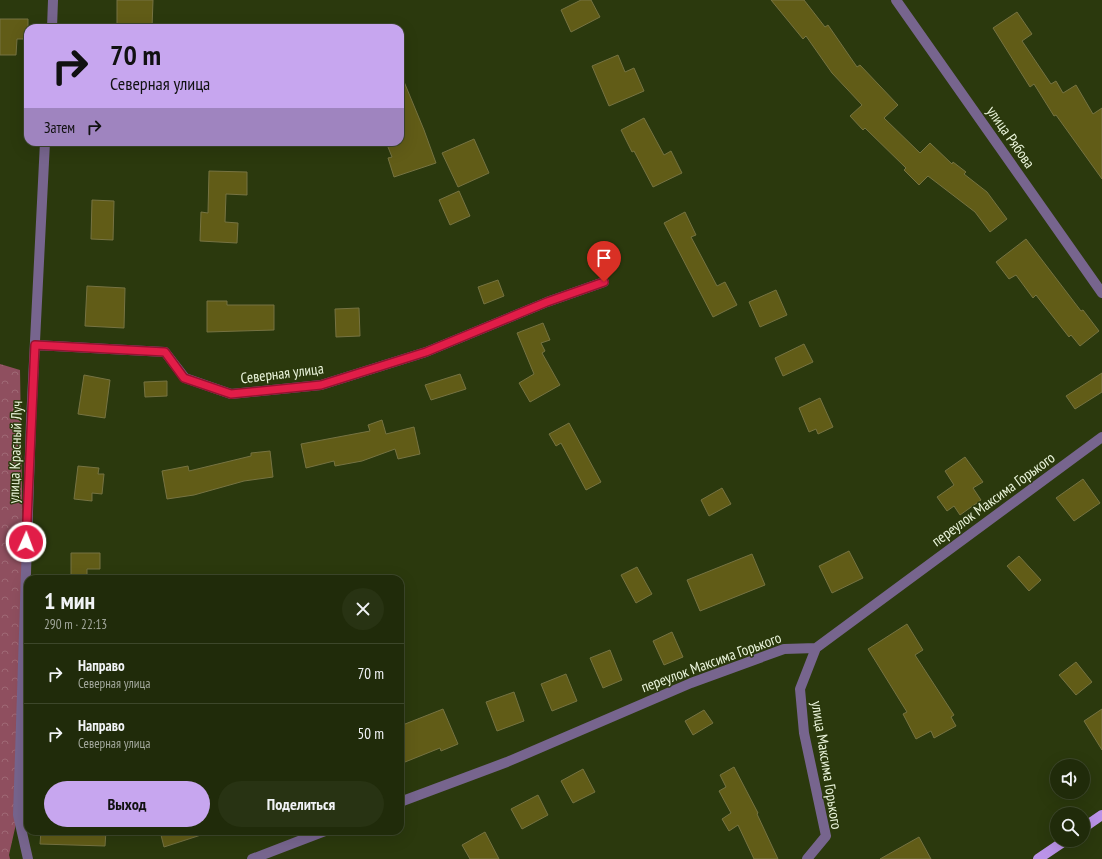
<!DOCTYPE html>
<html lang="ru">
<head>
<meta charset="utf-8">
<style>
  body { margin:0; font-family:"PT Sans Narrow",sans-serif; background:#283313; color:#f1f3f6; height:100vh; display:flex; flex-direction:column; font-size:15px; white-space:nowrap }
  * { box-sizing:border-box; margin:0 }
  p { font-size:13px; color:#a2a79c }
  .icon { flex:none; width:22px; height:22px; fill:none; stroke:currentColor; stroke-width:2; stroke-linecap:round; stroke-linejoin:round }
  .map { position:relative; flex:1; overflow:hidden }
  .details { position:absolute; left:24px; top:575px; width:380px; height:260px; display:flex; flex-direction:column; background:#202b0a; border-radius:12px; box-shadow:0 4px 16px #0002,0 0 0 1px #3d472b }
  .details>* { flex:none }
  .guide { position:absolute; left:24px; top:24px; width:380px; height:122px; border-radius:12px; box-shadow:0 4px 16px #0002,0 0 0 1px #3d472b; background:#c7a6ef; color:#111; overflow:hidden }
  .fabs { position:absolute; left:1050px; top:759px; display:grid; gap:8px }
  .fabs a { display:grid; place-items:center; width:40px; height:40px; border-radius:50%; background:#202b0a; box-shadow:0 4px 16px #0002,0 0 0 1px #3d472b; font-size:20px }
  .pin { position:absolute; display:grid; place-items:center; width:34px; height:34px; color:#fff; margin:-41px -17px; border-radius:50% 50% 50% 0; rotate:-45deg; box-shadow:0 0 4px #0007 }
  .pin .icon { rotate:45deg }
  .me { position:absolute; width:44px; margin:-22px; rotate:2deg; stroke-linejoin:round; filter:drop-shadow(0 0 3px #0008) }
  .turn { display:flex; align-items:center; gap:14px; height:84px; padding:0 20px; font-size:18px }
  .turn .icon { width:52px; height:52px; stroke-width:2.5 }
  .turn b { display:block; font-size:28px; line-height:34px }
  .then { display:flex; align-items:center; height:38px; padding:0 20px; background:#0003; gap:8px; font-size:15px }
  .round { display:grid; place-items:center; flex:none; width:42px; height:42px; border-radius:21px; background:#283313 }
  .headline { display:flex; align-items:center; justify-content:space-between; height:68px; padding:0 20px }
  h1 { font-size:24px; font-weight:800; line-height:30px }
  .action { display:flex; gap:8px; margin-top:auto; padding:8px 20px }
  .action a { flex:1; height:46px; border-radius:24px; background:#c7a6ef; color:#111; font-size:16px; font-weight:800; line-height:46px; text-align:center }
  .action a+a { background:#283313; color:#f1f3f6 }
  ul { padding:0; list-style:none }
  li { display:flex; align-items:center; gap:12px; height:60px; padding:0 20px; border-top:1px solid #3d472b }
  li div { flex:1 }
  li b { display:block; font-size:15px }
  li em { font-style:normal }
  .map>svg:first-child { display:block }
</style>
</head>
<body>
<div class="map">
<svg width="1102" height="859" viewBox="0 0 1102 859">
  <defs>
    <pattern id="forest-crowns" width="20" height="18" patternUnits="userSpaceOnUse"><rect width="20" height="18" fill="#8f4f5f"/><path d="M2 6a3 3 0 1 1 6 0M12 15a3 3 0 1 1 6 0" fill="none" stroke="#9f6975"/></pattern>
  </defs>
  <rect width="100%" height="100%" fill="#2b390d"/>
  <path fill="url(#forest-crowns)" d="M0 364 20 370 24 603 18 815 9 855 10 859H0Z"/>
  <path fill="#615c17" stroke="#767342" d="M117 0H153L152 28H117Z
    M581 0H591L600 17 571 32 561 10Z
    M771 0H804L825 27 828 25 857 67 860 65 898 105 884 118 920 153 930 143 952 164 953 162 966 172 964 174 987 192 1007 219 990 232 975 212 928 176 919 185 904 170 906 168 865 128 863 130 850 116 862 105 832 73 806 36 803 39Z
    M1017 12 1032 34 1022 41 1051 84 1056 81 1063 93 1076 85 1093 114 1102 108V179L1056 115 1054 116 1034 84 1030 87 993 28Z
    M0 19H28V39H17L16 55H0Z
    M618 55 625 72 634 68 644 91 609 106 592 66Z
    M400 72 424 130 436 163 394 177 388 158 392 157 386 142H400Z
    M644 118 664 155 671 151 682 173 653 187 634 151 632 152 621 130Z
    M474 139 489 173 458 187 442 153Z
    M209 171 247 172V195L226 194 225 222 238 223 237 243 200 241 201 212 208 213Z
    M459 191 470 216 450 225 439 200Z
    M92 200 114 201 113 240 91 239Z
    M685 212 696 235 691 237 717 286 725 282 737 305 713 317 664 223Z
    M1026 239 1081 311 1083 310 1099 331 1080 346 1071 335 1069 337 1036 295 1033 298 1016 275 1009 279 996 262Z
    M498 280 504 296 484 304 478 287Z
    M87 286 125 288 124 328 85 326Z
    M776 290 787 315 760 327 749 302Z
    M207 301H227V305H274V330L207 332Z
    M359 308 360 336 336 337 335 309Z
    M543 323 550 340 541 343 545 351 542 353 560 385 530 402 519 383 534 374 517 333Z
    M804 344 813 362 783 376 775 358Z
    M1102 373V392L1075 409 1066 396Z
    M460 374 466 389 431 400 425 385Z
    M84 375 110 380 105 418 78 414Z
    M167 381V396L145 397 144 382Z
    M820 398 833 427 818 434 816 429 809 432 799 408Z
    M382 420 386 434 414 427 420 454 398 459 395 449 362 461 335 466 334 461 306 468 301 444 370 431 368 425Z
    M569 423 601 482 586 490 561 443 556 446 549 434Z
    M270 451 273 477 244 481 194 495 167 499 162 471 188 466 189 471 251 456V453Z
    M965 457 983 482 973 488 981 500 960 515 954 506 947 511 937 497 954 485 945 471Z
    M78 466 99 468 98 474H104L102 494 92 493V501L74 499Z
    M1083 479 1100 503 1074 521 1056 498Z
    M722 488 731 504 709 516 701 500Z
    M849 551 863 578 832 593 819 566Z
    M71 553H100V569H87V579H71Z
    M752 554 765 585 700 611 687 580Z
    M1019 556 1041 580 1029 591 1007 566Z
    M637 567 652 594 636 603 621 575Z
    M907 624 923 650 915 655 954 715 951 717 956 726 934 738 931 731 916 739 903 714 907 712 868 649Z
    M672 632 683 657 664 665 653 641Z
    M610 650 622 680 603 688 590 658Z
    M1076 662 1092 682 1076 695 1059 675Z
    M566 674 577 701 552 711 541 684Z
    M514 692 524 721 497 731 486 702Z
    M443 709 458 744 441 751 440 748 400 764V726Z
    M1102 709V750L1084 721Z
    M704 710 713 723 693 735 685 721Z
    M734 767 758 813 757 814 778 859H754L738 825 729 831 722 819 731 813 719 791 726 787 720 775Z
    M583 769 595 792 573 803 561 781Z
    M538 795 548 815 522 829 511 809Z
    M41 831H106L105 846 40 844Z
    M160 831H203L204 834 164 847Z
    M485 832 499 859H470L462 845Z
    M919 837 931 859H880Z"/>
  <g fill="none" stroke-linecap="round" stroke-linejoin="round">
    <path stroke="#77658e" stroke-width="10" d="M52 28 53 0
      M35 345 165 352 185 378 231 394 321 385 426 352 547 302 604 282
      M400 802 507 762 691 683 784 649 816 648 1102 437
      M28 859 18 815 31 421 45 142
      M252 859 325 831
      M807 859 826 836 804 733 800 689 816 648"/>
    <path stroke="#77658e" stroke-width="10" d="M896 0 1102 293"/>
    <path stroke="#bb93e8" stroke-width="10" d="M1083 828 1102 815
      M1038 859 1066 840"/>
  </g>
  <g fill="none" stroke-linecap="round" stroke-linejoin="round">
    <g stroke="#92132f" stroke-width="10">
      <path id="route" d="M26 542 35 345 165 352 184 378 231 394 321 385 426 352 547 302 604 282"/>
    </g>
    <use href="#route" stroke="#e11d48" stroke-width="7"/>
  </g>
  <g text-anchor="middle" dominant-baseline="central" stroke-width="3" stroke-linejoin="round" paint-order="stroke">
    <g font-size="15" fill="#eaf4db" stroke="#2b390d">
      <text transform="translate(1011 137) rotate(55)">улица Рябова</text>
      <text transform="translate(282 373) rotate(-7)">Северная улица</text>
      <text transform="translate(15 452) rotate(-88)">улица Красный Луч</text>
      <text transform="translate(993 499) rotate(-36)">переулок Максима Горького</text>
      <text transform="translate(711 662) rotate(-20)">переулок Максима Горького</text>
      <text transform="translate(827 765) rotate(81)">улица Максима Горького</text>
    </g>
  </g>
</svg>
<div class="fabs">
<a><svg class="icon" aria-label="sound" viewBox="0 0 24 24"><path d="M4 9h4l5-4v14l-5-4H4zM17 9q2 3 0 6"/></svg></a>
<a><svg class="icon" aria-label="search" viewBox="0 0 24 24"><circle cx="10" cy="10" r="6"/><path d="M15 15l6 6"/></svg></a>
</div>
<div class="pin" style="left:604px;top:282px;background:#d93025"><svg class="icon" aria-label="arrive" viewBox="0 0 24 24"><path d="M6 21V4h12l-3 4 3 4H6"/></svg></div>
<svg class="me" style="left:26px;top:542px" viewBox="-20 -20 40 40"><circle r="17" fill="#e11d48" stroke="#fff" stroke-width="3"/><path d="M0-11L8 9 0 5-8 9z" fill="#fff"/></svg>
<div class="guide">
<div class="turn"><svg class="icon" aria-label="right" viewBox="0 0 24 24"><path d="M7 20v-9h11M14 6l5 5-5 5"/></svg><div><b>70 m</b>Северная улица</div></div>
<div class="then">Затем<svg class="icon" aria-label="right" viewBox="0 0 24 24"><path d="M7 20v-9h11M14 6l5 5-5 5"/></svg></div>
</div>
<section class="details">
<div class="headline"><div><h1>1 мин</h1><p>290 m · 22:13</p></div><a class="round"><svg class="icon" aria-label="close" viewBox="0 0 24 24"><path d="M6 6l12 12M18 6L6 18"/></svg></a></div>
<ul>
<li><svg class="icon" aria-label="right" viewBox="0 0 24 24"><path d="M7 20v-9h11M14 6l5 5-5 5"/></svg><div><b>Направо</b><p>Северная улица</p></div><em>70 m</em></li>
<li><svg class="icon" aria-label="right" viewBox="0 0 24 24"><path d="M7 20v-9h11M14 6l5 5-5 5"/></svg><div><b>Направо</b><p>Северная улица</p></div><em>50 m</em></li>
</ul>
<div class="action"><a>Выход</a><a>Поделиться</a></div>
</section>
</div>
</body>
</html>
